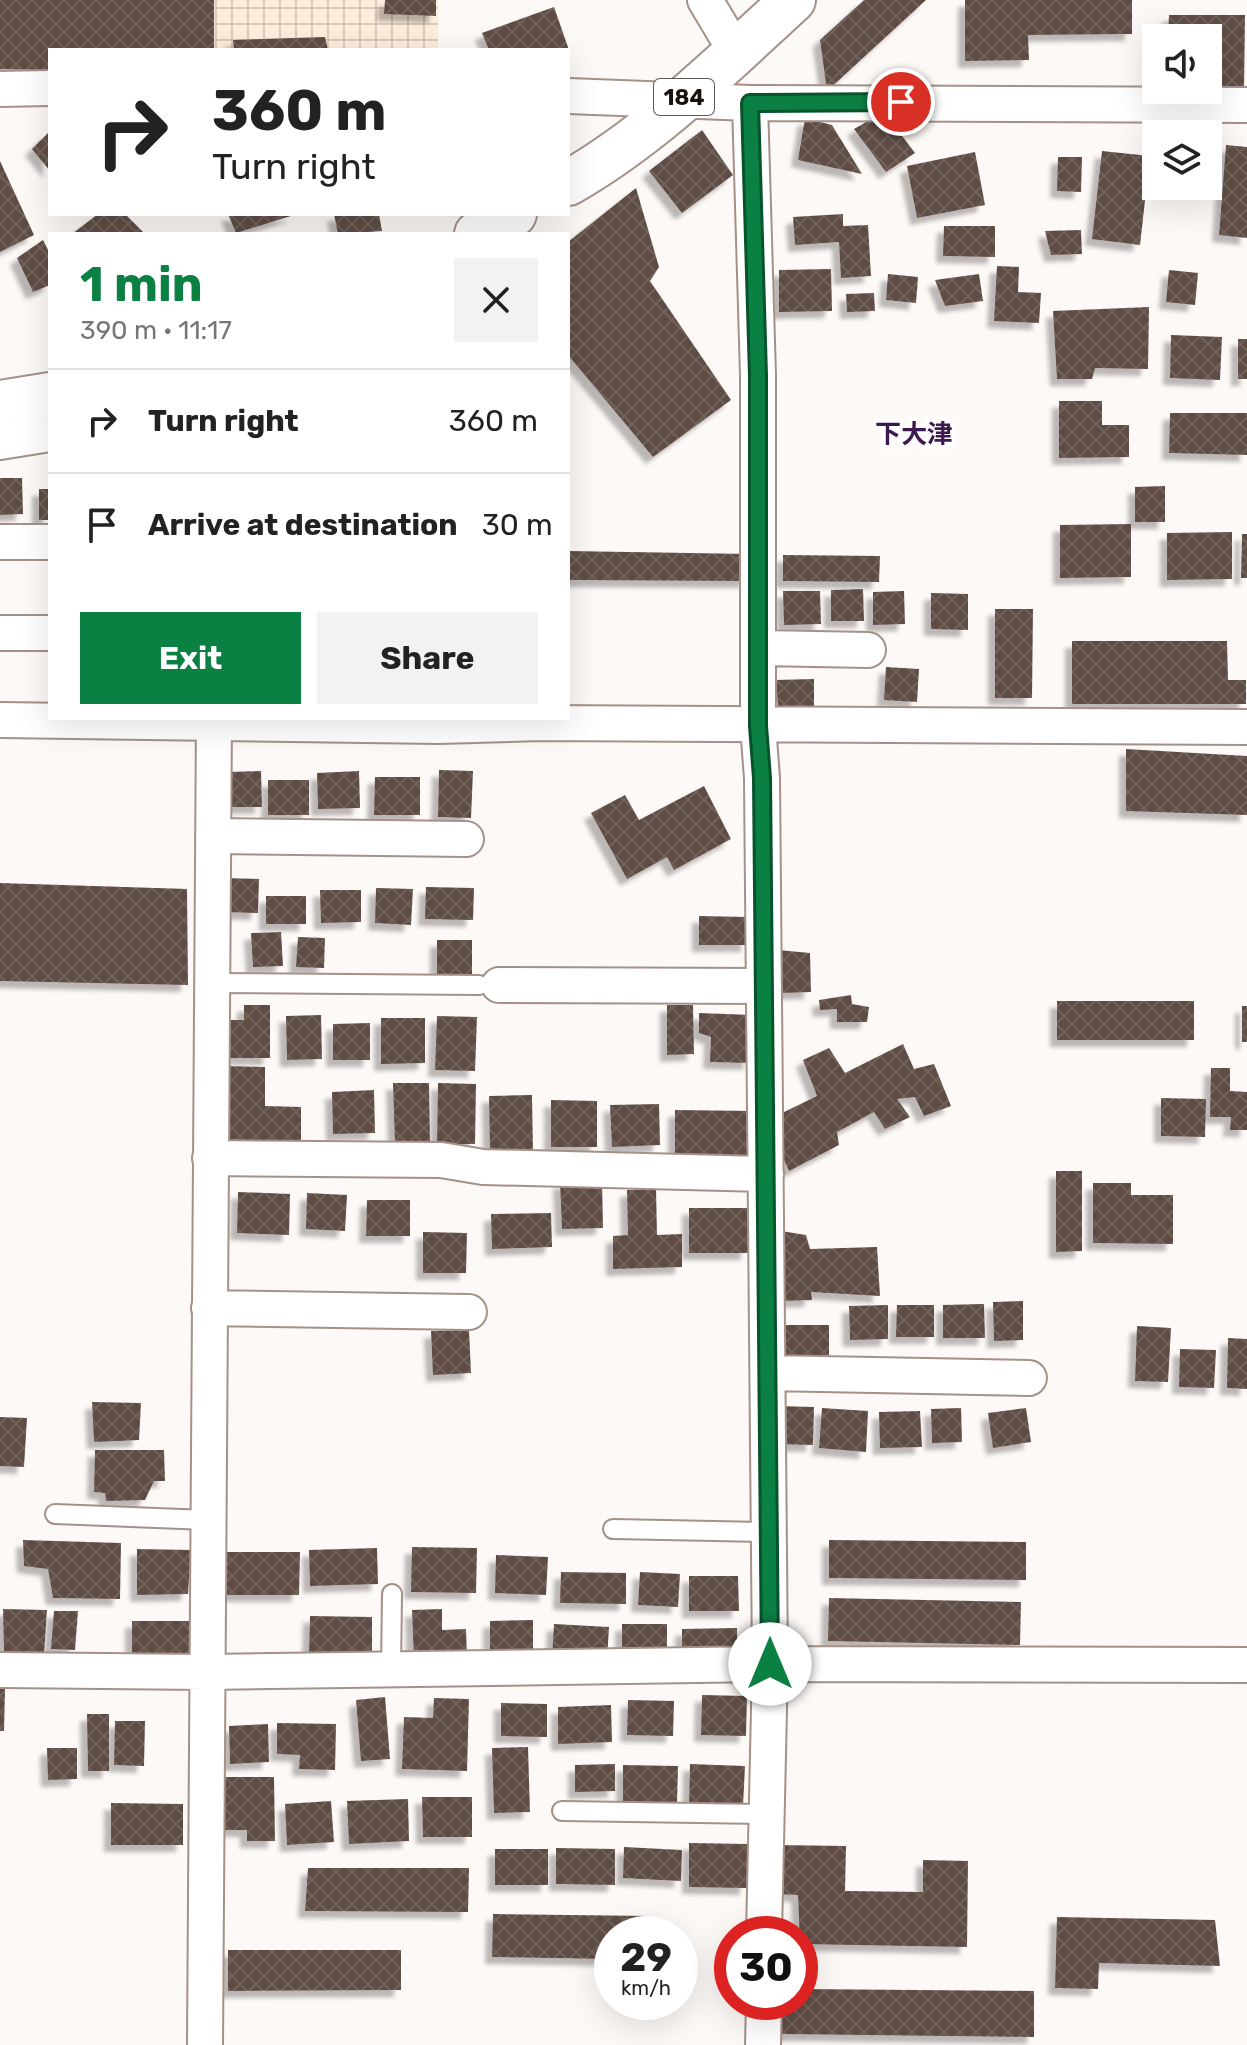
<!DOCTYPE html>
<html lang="en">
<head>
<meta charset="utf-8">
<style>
  body { margin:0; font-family:Rubik,"Noto Sans JP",sans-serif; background:#f2f2f2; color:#222; height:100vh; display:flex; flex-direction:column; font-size:30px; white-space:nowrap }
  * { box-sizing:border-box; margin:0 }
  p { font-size:26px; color:#767676 }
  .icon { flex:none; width:44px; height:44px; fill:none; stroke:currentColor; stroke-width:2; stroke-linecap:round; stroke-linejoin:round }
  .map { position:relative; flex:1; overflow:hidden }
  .side { position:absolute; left:48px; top:232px; width:522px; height:488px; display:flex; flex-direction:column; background:#fff; border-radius:0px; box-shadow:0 8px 32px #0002 }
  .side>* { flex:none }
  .guide { position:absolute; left:48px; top:48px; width:522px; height:168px; border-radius:0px; box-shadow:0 8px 32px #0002; background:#fff; color:#222; overflow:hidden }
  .tools { position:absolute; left:1142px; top:24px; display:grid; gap:16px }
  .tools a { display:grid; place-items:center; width:80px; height:80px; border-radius:0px; background:#fff; box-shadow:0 8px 32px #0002; font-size:40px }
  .speed { position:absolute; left:594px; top:1916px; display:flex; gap:16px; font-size:40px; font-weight:700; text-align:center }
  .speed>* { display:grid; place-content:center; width:104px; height:104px; border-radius:50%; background:#fff; box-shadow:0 8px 32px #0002; line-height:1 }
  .speed small { font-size:20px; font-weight:400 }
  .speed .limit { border:12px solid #d22; background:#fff; color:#111 }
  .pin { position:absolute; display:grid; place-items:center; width:68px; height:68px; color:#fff; margin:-34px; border:4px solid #fff; border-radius:50%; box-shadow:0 2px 8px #0007 }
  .me { position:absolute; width:88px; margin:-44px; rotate:0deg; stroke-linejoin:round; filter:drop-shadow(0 0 6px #0008) }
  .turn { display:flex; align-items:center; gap:28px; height:168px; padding:0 32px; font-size:36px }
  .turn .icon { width:104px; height:104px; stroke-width:2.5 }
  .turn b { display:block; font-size:56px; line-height:68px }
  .round { display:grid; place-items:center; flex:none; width:84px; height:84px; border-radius:0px; background:#f2f2f2 }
  .headline { display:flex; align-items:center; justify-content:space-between; height:136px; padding:0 32px }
  h1 { font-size:48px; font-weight:700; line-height:60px; color:#0b8043 }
  .button { display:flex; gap:16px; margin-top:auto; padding:16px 32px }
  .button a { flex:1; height:92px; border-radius:0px; background:#0b8043; color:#fff; font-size:32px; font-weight:700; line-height:92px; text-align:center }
  .button a+a { background:#f2f2f2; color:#222 }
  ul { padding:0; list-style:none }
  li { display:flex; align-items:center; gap:24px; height:104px; padding:0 32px; border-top:2px solid #e0e0e0 }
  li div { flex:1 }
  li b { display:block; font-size:30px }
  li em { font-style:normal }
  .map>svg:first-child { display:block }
</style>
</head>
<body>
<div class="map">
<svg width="1247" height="2045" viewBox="0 0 1247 2045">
  <defs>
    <pattern id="industrial-grid" width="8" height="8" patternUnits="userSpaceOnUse" patternTransform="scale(2)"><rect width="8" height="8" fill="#feeddb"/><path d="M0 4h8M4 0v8" fill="none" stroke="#d9cabb"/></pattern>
    <pattern id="building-cross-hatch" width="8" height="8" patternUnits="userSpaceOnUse" patternTransform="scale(2)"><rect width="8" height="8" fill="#5f4d44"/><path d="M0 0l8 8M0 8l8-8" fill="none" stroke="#71625b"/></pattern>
    <filter id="shadow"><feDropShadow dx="-7" dy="7" stdDeviation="2" flood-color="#0004"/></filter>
  </defs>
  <rect width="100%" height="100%" fill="#fdf9f7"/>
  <path fill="url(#industrial-grid)" d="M0 0H438V50H50Z"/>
  <path fill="url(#building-cross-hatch)" filter="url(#shadow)" d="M0 0H214V50H50V70L0 69Z
    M385 0H436V16L384 14Z
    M864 0H926L827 91 820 40Z
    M965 0H1132V34L1028 35 1029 60 965 61Z
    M554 7 569 50H489L482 33Z
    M1169 15H1245L1244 90H1208V38H1168Z
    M325 37 328 50H234L233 40Z
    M884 112 915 153 886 172 854 129Z
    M805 118 832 125 862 174 798 160Z
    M702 130 733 175 682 213 649 171Z
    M50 131V171L32 149Z
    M1226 145 1247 147V238L1219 235Z
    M1102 151 1150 156 1140 245 1092 239Z
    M975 152 985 205 917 218 907 166Z
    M1058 157H1082L1081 192 1057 191Z
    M0 161 34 235 0 252Z
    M636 188 659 267 650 281 731 400 653 457 568 355V242Z
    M98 214H125L145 234H72Z
    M228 214H294V215L236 233Z
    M334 214H379L382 231 338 234Z
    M843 214V226L868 225 871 276 841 278 839 242 795 245 793 217Z
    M944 226H995V257L943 256Z
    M1081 230 1082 254 1051 255 1045 231Z
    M43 240 50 254V285L33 292 17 258Z
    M997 266 1019 267 1018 292 1041 293 1039 323 994 321Z
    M831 269 832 311 779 312V270Z
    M1169 270 1198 273 1195 305 1166 302Z
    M888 274 918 277 916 303 886 300Z
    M979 274 983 301 945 306 935 280Z
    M874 293 875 311 847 312 846 294Z
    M1149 307 1148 369 1095 368 1092 379H1057L1053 311Z
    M1171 335 1222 337 1220 380 1170 378Z
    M1238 339H1247V379H1238Z
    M1059 401H1102V425H1129V457L1059 458Z
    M1170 413H1247V455L1169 453Z
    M0 478H22L23 514 0 515Z
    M1165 486V522H1135V487Z
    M39 489H50V520H39Z
    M1131 524V577L1060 578V525Z
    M1232 532V579L1167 580V533Z
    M1242 534H1247V578H1241Z
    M568 551 750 554 747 581 568 580Z
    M783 555 880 556 879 582 783 581Z
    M863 589 864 621H831V590Z
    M783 591H820L821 624 784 625Z
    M904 591 905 624 873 625V592Z
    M931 593 968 594V630L931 629Z
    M995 609H1033L1032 698H995Z
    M1072 641H1227L1228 680H1246V704H1072Z
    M886 667 919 669 917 702 884 700Z
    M814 679V706L779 711 775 680Z
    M1126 749 1247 756V815L1126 811Z
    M439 770 473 771 471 818 438 817Z
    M261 771 262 807H228V772Z
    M359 771 360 808 318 809 317 773Z
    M375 777H420V815H374Z
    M268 780H309V815H268Z
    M704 786 731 839 674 870 667 857 627 879 591 813 625 795 639 820Z
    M224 878 259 879 258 913 223 912Z
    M0 883 187 889 188 985 0 981Z
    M426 887 474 888 473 920 425 919Z
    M376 888 413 889 411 925 375 923Z
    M320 890H361V922L321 923Z
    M266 896H306V924H266Z
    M699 916 748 917V945H699Z
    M281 932 283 966 253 967 251 933Z
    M298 937 325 938 324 968 296 967Z
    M437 940H472V977H437Z
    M778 950 810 953 811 992 781 993Z
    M851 995 852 1004 869 1007 867 1022H837V1009L820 1010 819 1000Z
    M1057 1001H1194V1040H1057Z
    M244 1005H270V1058H225V1020H244Z
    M667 1005H693L694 1054 667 1055Z
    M1242 1006H1247V1042H1242Z
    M699 1013 752 1015 750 1063 710 1062 711 1037 699 1033Z
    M321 1015 322 1059 287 1060 286 1016Z
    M437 1016 477 1017 475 1071 435 1070Z
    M381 1018H425V1063L381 1064Z
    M370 1023V1060H333V1024Z
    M903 1044 914 1069 934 1064 951 1106 924 1116 915 1097 897 1099 910 1117 885 1129 874 1112 837 1132 839 1145 789 1171 781 1153 780 1114 817 1096 803 1060 829 1048 845 1073Z
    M224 1066 265 1067V1106L301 1107V1148L223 1147Z
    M1211 1068H1230V1091L1247 1092V1130H1230L1231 1117H1210Z
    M393 1083H429L430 1143 395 1144Z
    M438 1083 476 1084 475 1144H437Z
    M374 1090 375 1133 333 1134 332 1092Z
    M532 1095 533 1152 490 1153 489 1096Z
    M1161 1098 1206 1099 1205 1137 1161 1136Z
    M551 1100 597 1101V1147H551Z
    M659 1104 660 1145 612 1147 610 1105Z
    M675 1110 753 1111 752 1161 675 1160Z
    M1056 1171H1082V1251L1056 1252Z
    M602 1180 603 1228 562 1229 560 1182Z
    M1093 1183H1131V1195H1173V1244L1093 1243Z
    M656 1189 657 1235 682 1234V1267L613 1269V1236L628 1235 627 1190Z
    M238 1192 290 1194 289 1235 237 1233Z
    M307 1193 347 1195 345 1231 306 1229Z
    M367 1200H410V1236H366Z
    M689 1208H748V1253H689Z
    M551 1213 552 1247 492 1249 491 1214Z
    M775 1230 806 1235 810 1249 877 1247 880 1296 811 1292 812 1300 781 1301Z
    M423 1232 467 1233 466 1273H423Z
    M1023 1301V1340L994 1341 993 1302Z
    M984 1304 985 1338H943V1305Z
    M888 1305V1339L850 1340 849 1306Z
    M897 1305H934V1337H896Z
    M783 1325H829V1355H783Z
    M1137 1326 1171 1328 1168 1382 1135 1381Z
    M469 1330 471 1373 433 1375 431 1331Z
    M1228 1338 1247 1339V1389L1227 1388Z
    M1180 1349 1216 1350 1214 1388 1179 1387Z
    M92 1402 141 1403 139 1440 94 1442Z
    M776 1406 814 1407 813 1445 775 1444Z
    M822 1408 868 1411 866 1452 819 1448Z
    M961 1408 962 1442 932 1443 931 1409Z
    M1026 1408 1031 1442 993 1448 988 1413Z
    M920 1411 922 1447 880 1448 879 1412Z
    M0 1417 27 1418 24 1467 0 1466Z
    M95 1450H164L165 1481H154L145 1500 106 1501 105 1493 94 1492Z
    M23 1540 121 1543 120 1599 53 1598 48 1569 24 1566Z
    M829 1540 1026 1542V1580L829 1578Z
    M412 1547 477 1548 476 1593 411 1592Z
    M377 1548 378 1584 310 1586 309 1550Z
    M137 1549 191 1550 188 1594 137 1595Z
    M220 1552H300L299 1595H220Z
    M496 1555 548 1557 546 1595 495 1593Z
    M561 1572 626 1573V1604L560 1603Z
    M640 1572 680 1574 678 1607 638 1605Z
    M689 1576H738L739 1611H689Z
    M829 1598 1021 1602 1020 1645 828 1641Z
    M3 1609 47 1610 44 1655 4 1652Z
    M442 1609V1630L466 1629 467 1658 414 1660 412 1610Z
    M54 1611H78L75 1650 51 1649Z
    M310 1616 372 1617V1655L309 1654Z
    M533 1620V1654H490V1621Z
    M132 1621H192L190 1662 132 1660Z
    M554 1624 609 1627 607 1660 552 1658Z
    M622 1624H667V1658H622Z
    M737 1628V1654L682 1655V1629Z
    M0 1689H5L4 1731H0Z
    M702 1695 747 1696 746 1736 701 1735Z
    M385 1697 390 1759 361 1761 356 1700Z
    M434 1698 469 1699 467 1771 402 1769 404 1717 433 1718Z
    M628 1700 674 1701 673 1736 627 1735Z
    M501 1703 547 1704V1737L501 1736Z
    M611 1705 612 1742 558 1744V1707Z
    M87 1714H109V1771H88Z
    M115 1721H145L144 1766 114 1765Z
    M277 1723 336 1724 335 1770 299 1769 300 1755 277 1754Z
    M268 1724 269 1762 230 1764 229 1726Z
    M528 1747 530 1812 494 1813 492 1748Z
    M47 1748H77V1779L48 1780Z
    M615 1764V1791L575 1792V1765Z
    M690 1764 745 1766 743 1806 689 1805Z
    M623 1765 678 1766 677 1804 623 1803Z
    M223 1777H274L275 1841H247V1830H224Z
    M422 1797H472V1837H423Z
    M408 1799 409 1841 349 1844 347 1801Z
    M331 1801 334 1842 287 1845 285 1804Z
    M111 1803 183 1804V1845H111Z
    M689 1843 748 1844 747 1888 689 1887Z
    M777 1845 846 1846 845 1891 923 1892V1860L968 1861 967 1947 800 1944 798 1895 776 1894Z
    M624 1847 682 1850 681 1881 623 1878Z
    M556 1848 615 1849V1885L556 1884Z
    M495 1849H548V1885H495Z
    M308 1868H469L468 1912 305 1911Z
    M493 1914 649 1916V1934H612V1959L492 1957Z
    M1057 1917 1215 1920 1220 1966 1099 1963 1098 1989 1055 1988Z
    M228 1950H401V1990L228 1991Z
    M800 1989 1034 1991V2037L780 2034V2002H800Z"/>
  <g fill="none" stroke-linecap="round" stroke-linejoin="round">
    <g stroke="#a59187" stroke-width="22">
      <path id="service" d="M212 983 479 985
        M55 1514 207 1520
        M613 1529 769 1532
        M391 1670 392 1594
        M562 1811 765 1814"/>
    </g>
    <g stroke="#a59187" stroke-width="38">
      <path id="minor" d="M705 0 736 52
        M0 89 50 88
        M568 96 750 103 1247 105
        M750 103 758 376V726L762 778 770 1664 764 1934
        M0 442 50 434
        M0 542H50
        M0 633H50
        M758 648 868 650
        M0 720 439 726 540 723 1247 727
        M213 836 466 839
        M499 985 764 986
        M210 1158 441 1160 483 1167 766 1174
        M209 1308 469 1312
        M768 1373 1029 1378
        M0 1670 206 1672 770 1664 1247 1665
        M205 2045 214 718
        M763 2045 764 2002"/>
    </g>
    <g stroke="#a59187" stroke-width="48">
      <path id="trunk" d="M568 183C651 136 723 64 793 0
        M477 234 514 214
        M0 403 50 395"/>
    </g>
    <use href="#service" stroke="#fff" stroke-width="18"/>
    <use href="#minor" stroke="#fff" stroke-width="34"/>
    <use href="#trunk" stroke="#fff" stroke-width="44"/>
  </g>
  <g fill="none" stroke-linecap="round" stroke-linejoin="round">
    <g stroke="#07532c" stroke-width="20">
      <path id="route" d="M770 1664 762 778 758 726V376L750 103 901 102"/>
    </g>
    <use href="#route" stroke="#0b8043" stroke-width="14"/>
  </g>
  <g text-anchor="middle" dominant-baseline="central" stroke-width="8" stroke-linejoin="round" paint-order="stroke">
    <rect fill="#fff" stroke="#5d5856" stroke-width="2" x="654" y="79" width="60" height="36" rx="6"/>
    <g font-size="22" font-weight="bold" fill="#18110d">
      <text x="684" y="97">184</text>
    </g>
    <g font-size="26" font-weight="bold" fill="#3e194f" stroke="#fff">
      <text x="914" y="434">下大津</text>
    </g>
  </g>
</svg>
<div class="tools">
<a><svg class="icon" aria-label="sound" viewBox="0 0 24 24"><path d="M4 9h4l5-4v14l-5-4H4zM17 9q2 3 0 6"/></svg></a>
<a><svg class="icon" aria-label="layers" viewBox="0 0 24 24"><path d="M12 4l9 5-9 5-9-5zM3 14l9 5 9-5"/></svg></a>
</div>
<div class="speed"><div>29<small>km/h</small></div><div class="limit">30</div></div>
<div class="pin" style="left:901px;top:102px;background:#d93025"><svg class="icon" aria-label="arrive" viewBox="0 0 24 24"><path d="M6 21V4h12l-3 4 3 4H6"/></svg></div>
<svg class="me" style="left:770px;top:1664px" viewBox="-20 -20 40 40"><circle r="19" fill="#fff"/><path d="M0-13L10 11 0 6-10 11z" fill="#0b8043"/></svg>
<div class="guide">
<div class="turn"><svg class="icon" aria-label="right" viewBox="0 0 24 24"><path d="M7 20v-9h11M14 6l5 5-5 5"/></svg><div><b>360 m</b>Turn right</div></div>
</div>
<section class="side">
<div class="headline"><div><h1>1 min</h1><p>390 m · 11:17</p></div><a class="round"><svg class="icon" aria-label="close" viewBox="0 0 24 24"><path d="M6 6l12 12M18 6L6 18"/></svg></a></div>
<ul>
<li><svg class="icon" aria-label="right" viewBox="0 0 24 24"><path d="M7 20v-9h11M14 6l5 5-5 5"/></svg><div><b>Turn right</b></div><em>360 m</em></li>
<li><svg class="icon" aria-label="arrive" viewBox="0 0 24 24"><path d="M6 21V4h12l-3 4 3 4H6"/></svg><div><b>Arrive at destination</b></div><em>30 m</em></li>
</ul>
<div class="button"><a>Exit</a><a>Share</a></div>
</section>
</div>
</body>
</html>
